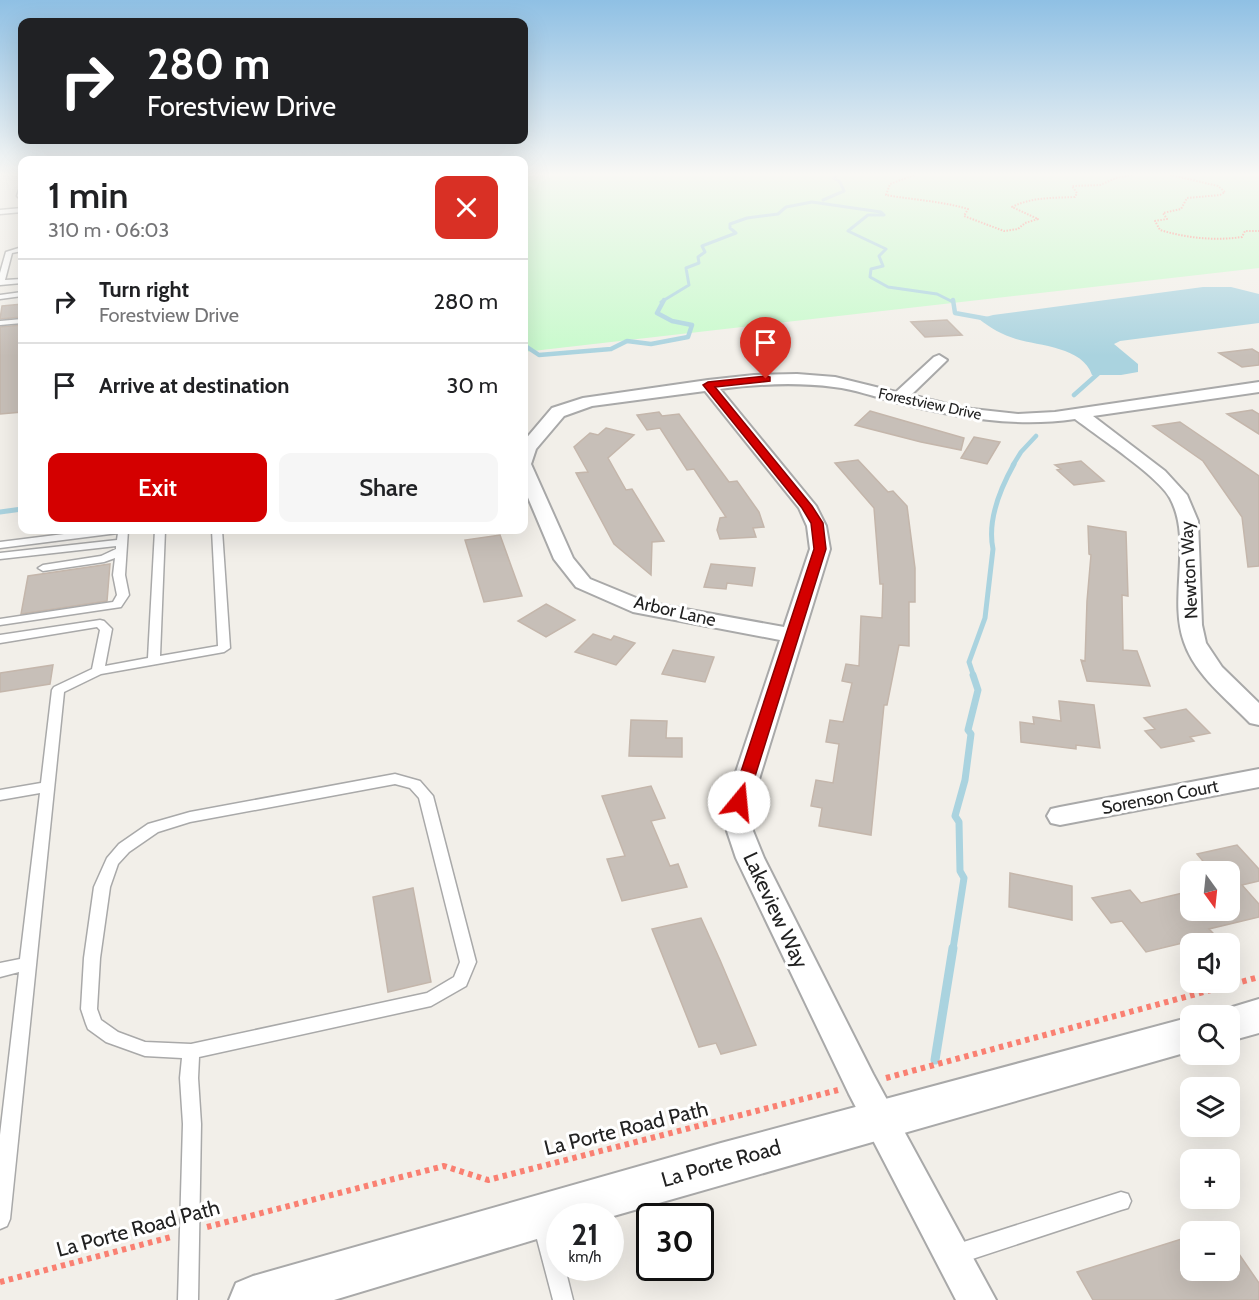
<!DOCTYPE html>
<html lang="en">
<head>
<meta charset="utf-8">
<style>
  body { margin:0; font-family:Cabin,sans-serif; background:#f6f6f6; color:#202124; height:100vh; display:flex; flex-direction:column; font-size:22px; white-space:nowrap }
  * { box-sizing:border-box; margin:0 }
  p { font-size:20px; color:#757577 }
  .icon { flex:none; width:33px; height:33px; fill:none; stroke:currentColor; stroke-width:2; stroke-linecap:round; stroke-linejoin:round }
  .map { position:relative; flex:1; overflow:hidden }
  .side { position:absolute; left:18px; top:156px; width:510px; height:378px; display:flex; flex-direction:column; background:#fff; border-radius:12px; box-shadow:0 6px 24px #0002 }
  .side>* { flex:none }
  .banner { position:absolute; left:18px; top:18px; width:510px; height:126px; border-radius:12px; box-shadow:0 6px 24px #0002; background:#202124; color:#fff; overflow:hidden }
  .needle { width:39px; rotate:165deg }
  .controls { position:absolute; left:1180px; top:861px; display:grid; gap:12px }
  .controls a { display:grid; place-items:center; width:60px; height:60px; border-radius:12px; background:#fff; box-shadow:0 6px 24px #0002; font-size:30px }
  .speed { position:absolute; left:546px; top:1203px; display:flex; gap:12px; font-size:30px; font-weight:700; text-align:center }
  .speed>* { display:grid; place-content:center; width:78px; height:78px; border-radius:50%; background:#fff; box-shadow:0 6px 24px #0002; line-height:1 }
  .speed small { font-size:15px; font-weight:400 }
  .speed .limit { border:3px solid #111; border-radius:9px; background:#fff; color:#111 }
  .pin { position:absolute; display:grid; place-items:center; width:51px; height:51px; color:#fff; margin:-62px -26px; border-radius:50% 50% 50% 0; rotate:-45deg; box-shadow:0 0 6px #0007 }
  .pin .icon { rotate:45deg }
  .me { position:absolute; width:66px; margin:-33px; rotate:17deg; stroke-linejoin:round; filter:drop-shadow(0 0 4px #0008) }
  .turn { display:flex; align-items:center; gap:21px; height:126px; padding:0 30px; font-size:27px }
  .turn .icon { width:78px; height:78px; stroke-width:2.5 }
  .turn b { display:block; font-size:42px; line-height:51px }
  .round { display:grid; place-items:center; flex:none; width:63px; height:63px; border-radius:12px; background:#f6f6f6 }
  .overview { display:flex; align-items:center; justify-content:space-between; height:102px; padding:0 30px }
  h1 { font-size:36px; font-weight:600; line-height:45px }
  .action { display:flex; gap:12px; margin-top:auto; padding:12px 30px }
  .action a { flex:1; height:69px; border-radius:12px; background:#d40000; color:#fff; font-size:24px; font-weight:600; line-height:69px; text-align:center }
  .action a+a { background:#f6f6f6; color:#202124 }
  ul { padding:0; list-style:none }
  li { display:flex; align-items:center; gap:18px; height:84px; padding:0 30px; border-top:2px solid #e0e0e0 }
  li div { flex:1 }
  li b { display:block; font-size:22px }
  li em { font-style:normal }
  .map>svg:first-child { display:block }
</style>
</head>
<body>
<div class="map">
<svg width="1259" height="1300" viewBox="0 0 1259 1300">
  <rect width="100%" height="100%" fill="#f2efe9"/>
  <path fill="#c8facc" d="M524 174H1259V268L524 352Z"/>
  <path fill="#aad3df" d="M1203 287H1231L1259 294V323L1120 341 1114 344 1138 364V372L1121 375H1092C1083 347 1040 346 1016 339 1003 335 990 328 979 319L993 315Z"/>
  <g fill="none" stroke-linecap="round" stroke-linejoin="round">
    <path stroke="#aad3df" stroke-width="3" d="M823 200 844 191 840 182 834 178 837 174
      M661 302 689 285 686 268 699 263 698 257 705 252 702 246 736 233 730 228V224L747 218 778 214 786 207 812 202 881 212 884 215H868L848 231 886 249 879 256 883 266 871 269 870 277 888 287 937 294 953 302"/>
    <path stroke="#aad3df" stroke-width="4.5" d="M953 300 955 313 988 319
      M524 345 539 355 611 349 627 341 651 344 688 337 692 325 672 321 657 313 664 300
      M1074 395 1101 371
      M1013 465 1021 452 1036 436"/>
    <path stroke="#aad3df" stroke-width="5" d="M0 512 22 509
      M974 677 969 662 985 618 993 549C987 520 1000 489 1014 464"/>
    <path stroke="#aad3df" stroke-width="7" d="M953 949 964 878 960 871 959 822 955 816 965 780 971 734 968 730 978 690 973 675"/>
    <path stroke="#aad3df" stroke-width="9" d="M935 1060 953 948"/>
  </g>
  <path fill="#c7bfb8" stroke="#c4b6ab" stroke-width="1.5" d="M22 304V317L0 319 2 306Z
    M947 320 962 335 925 337 911 322Z
    M22 325V412L0 414V327Z
    M1252 349 1259 353V365L1242 367 1219 353Z
    M1252 410 1259 414V434L1227 414Z
    M870 411 964 438 961 450 921 442 855 425Z
    M659 412 662 416 679 414 729 482 737 481 759 512 764 527 753 528 756 537 720 539 717 530 720 518 726 517 694 469 687 470 660 428 647 430 637 415Z
    M1180 422 1259 476V566L1248 567 1242 517 1203 461 1153 426Z
    M606 428 634 435 608 458 626 490 632 489 664 541 652 542 651 575 614 544 576 473 588 472 574 447 590 433 598 435Z
    M974 437 1000 442 987 464 961 458Z
    M858 460 888 492 893 491 907 506 915 568V602H909V646L899 645 887 705H884L871 835 819 826 822 808 811 806 816 780 833 783 839 744 826 742 830 720 843 722 852 683 842 681 846 664 859 666 861 616 882 618 883 584H880L874 508 835 463Z
    M1081 461 1104 481 1074 485 1057 470 1061 469 1055 465Z
    M1088 526 1126 532 1128 596 1122 595 1123 650 1137 651 1150 686 1087 681 1081 660 1085 661 1087 601 1091 555 1089 554Z
    M500 535 522 596 484 602 465 540Z
    M110 564 107 601 21 614 28 576Z
    M711 564 755 568 752 586 727 583 726 589 704 587Z
    M546 604 575 620 546 637 518 621Z
    M593 634 611 640 614 636 635 643 616 665 575 652Z
    M673 650 714 657 705 682 662 674Z
    M53 665 50 684 0 692V673Z
    M1059 701 1094 705 1100 748 1076 745V749L1021 742 1020 722 1034 724 1033 717 1061 721Z
    M1186 709 1210 733 1190 737 1194 741 1161 748 1145 731 1155 729 1144 718Z
    M631 720 667 721 666 738H682V757L629 756Z
    M651 786 665 818 651 821 670 866 678 864 687 887 622 901 607 859 625 856 602 796Z
    M1237 845 1259 869V881L1242 885 1259 904V917L1209 929 1215 935 1146 952 1122 921 1111 923 1092 898 1130 890 1141 903 1191 891V910H1230V872H1212L1197 854Z
    M1010 873 1072 886V920L1009 907Z
    M413 888 431 982 388 992 373 897Z
    M701 918 720 960 756 1045 721 1054 716 1043 699 1047 652 929Z
    M1191 1236V1270H1230V1241L1259 1283V1300H1093L1077 1272Z"/>
  <g fill="none" stroke-linecap="round" stroke-linejoin="round">
    <g stroke="#a9a9a9" stroke-width="3">
      <path id="service" d="M22 188V200L17 196 19 190Z
        M22 208V212L0 214V210Z
        M22 247V251L12 253 5 280 22 279V283L0 285V273L6 252Z
        M22 292V296L0 299V295Z
        M22 319V323L0 325V321Z
        M96 530H128L125 575 129 595 121 607 0 625V619L113 602 117 595 113 575 115 558 104 562 43 571 38 568 43 565 101 556 116 549V546L0 559V553L117 540 118 533 0 548V542Z
        M155 530H165L160 656 218 646 212 530H222L230 648 224 652 101 674 64 692 10 1219 7 1226 0 1229V1135L19 972 0 977V963L20 959 40 793 0 800V790L41 783 52 690 54 687 92 669 100 630 97 627 0 643V635L100 620 104 621 112 629 105 666 148 658Z
        M395 774 420 781 433 796 476 962 466 986 431 1006 199 1057 198 1078 201 1124 198 1300H178L183 1124 180 1078 182 1058 145 1056 106 1042 88 1029 86 1024 81 1009 84 958 94 887 107 858 119 844 148 824 190 812ZM395 784 410 788 419 798 460 962 454 977 427 993 191 1044 145 1042 118 1032 101 1020 97 1009 100 958 110 887 118 864 129 852 158 832 190 822Z
        M1121 1192 1128 1194 1131 1201 1128 1208 1121 1210 954 1265 947 1262 944 1255 947 1248 954 1245Z
        M542 1210 549 1213C556 1231 560 1249 560 1268H565L573 1300H553L532 1220 535 1213Z"/>
    </g>
    <g stroke="#a9a9a9" stroke-width="4">
      <path id="minor" d="M939 355 947 360 944 363 911 395 963 408 1018 414 1055 412 1259 382V392L1093 416 1165 471 1187 495 1198 521 1202 625 1206 643 1222 667 1259 703V725L1250 723C1227 699 1195 675 1184 642 1168 598 1193 540 1170 498 1158 476 1097 436 1075 419 1013 428 955 417 895 402 875 397 854 389 834 387 796 382 758 384 720 389L816 506 826 526 830 549 752 802 753 831 764 858 873 1074 996 1300H956L849 1094 736 858 727 831 726 802 780 640 633 612 576 587 554 559 524 488V441L552 408 583 398 708 380 754 375 797 374 835 377 896 392 934 357ZM705 391 799 508 807 526 810 549 784 627 646 602 590 579 573 558 531 464 536 449 564 416 592 406Z
        M1259 769V787L1060 825 1051 823 1047 816 1051 809 1060 807Z"/>
    </g>
    <g stroke="#a9a9a9" stroke-width="4">
      <path id="tertiary" d="M1259 999V1033L1230 1041V1016H1214L1216 1012Z
        M1191 1017V1051L610 1217 560 1216V1232L334 1300H229L236 1283 253 1276 721 1143Z"/>
    </g>
    <path stroke="#fa8072" stroke-width="2" stroke-dasharray="1.5 1.5" stroke-linecap="butt" d="M917 174 890 184 886 195C914 200 941 201 968 209L964 216 1004 231 1018 229 1025 223 1038 219 1012 207C1032 197 1053 198 1075 197L1077 193 1072 186 1100 185 1116 178 1136 174
      M1167 174 1218 186 1225 192 1220 195 1187 198 1181 209 1163 213 1167 219 1155 221 1160 230C1187 238 1214 241 1242 237L1245 231H1259"/>
    <path stroke="#fa8072" stroke-width="6" stroke-dasharray="4.5 4.5" stroke-linecap="butt" d="M886 1078 1259 977
      M207 1227 444 1166 488 1180 838 1090
      M0 1282 171 1237"/>
    <use href="#service" fill="#fff" fill-rule="evenodd"/>
    <use href="#minor" fill="#fff" fill-rule="evenodd"/>
    <use href="#tertiary" fill="#fff" fill-rule="evenodd"/>
  </g>
  <linearGradient id="sky" x2="0" y2="1"><stop stop-color="#8fc0e4"/><stop offset="0.49" stop-color="#f9f8f5"/><stop offset="1" stop-color="#f9f8f5" stop-opacity="0"/></linearGradient>
  <rect width="1259" height="356" fill="url(#sky)"/>
  <path fill="#d40000" stroke="#8a0000" stroke-width="1.5" d="M766 376 770 377V381L715 387 812 506 823 523 826 549 747 802 744 806H733L731 802 814 549 811 523 802 508 703 385 708 382Z"/>
  <g text-anchor="middle" dominant-baseline="central" stroke-width="6" stroke-linejoin="round" paint-order="stroke">
    <g font-size="15" fill="#222" stroke="#fff">
      <text transform="translate(930 404) rotate(12)">Forestview Drive</text>
    </g>
    <g font-size="18" fill="#222" stroke="#fff">
      <text transform="translate(1189 570) rotate(-93)">Newton Way</text>
      <text transform="translate(675 611) rotate(13)">Arbor Lane</text>
      <text transform="translate(1160 797) rotate(-11)">Sorenson Court</text>
    </g>
    <g font-size="21" fill="#222" stroke="#fff">
      <text transform="translate(776 910) rotate(65)">Lakeview Way</text>
      <text transform="translate(626 1128) rotate(-14)">La Porte Road Path</text>
      <text transform="translate(721 1163) rotate(-16)">La Porte Road</text>
      <text transform="translate(138 1228) rotate(-15)">La Porte Road Path</text>
    </g>
  </g>
</svg>
<div class="controls">
<a><svg class="needle" viewBox="-14 -14 28 28"><path d="M0-13l5 13h-10z" fill="#e53935"/><path d="M0 13l5-13h-10z" fill="#757577"/></svg></a>
<a><svg class="icon" aria-label="sound" viewBox="0 0 24 24"><path d="M4 9h4l5-4v14l-5-4H4zM17 9q2 3 0 6"/></svg></a>
<a><svg class="icon" aria-label="search" viewBox="0 0 24 24"><circle cx="10" cy="10" r="6"/><path d="M15 15l6 6"/></svg></a>
<a><svg class="icon" aria-label="layers" viewBox="0 0 24 24"><path d="M12 4l9 5-9 5-9-5zM3 14l9 5 9-5"/></svg></a>
<a>+</a>
<a>−</a>
</div>
<div class="speed"><div>21<small>km/h</small></div><div class="limit">30</div></div>
<div class="pin" style="left:766px;top:379px;background:#d93025"><svg class="icon" aria-label="arrive" viewBox="0 0 24 24"><path d="M6 21V4h12l-3 4 3 4H6"/></svg></div>
<svg class="me" style="left:739px;top:802px" viewBox="-20 -20 40 40"><circle r="19" fill="#fff"/><path d="M0-13L10 11 0 6-10 11z" fill="#d40000"/></svg>
<div class="banner">
<div class="turn"><svg class="icon" aria-label="right" viewBox="0 0 24 24"><path d="M7 20v-9h11M14 6l5 5-5 5"/></svg><div><b>280 m</b>Forestview Drive</div></div>
</div>
<section class="side">
<div class="overview"><div><h1>1 min</h1><p>310 m · 06:03</p></div><a class="round" style="background:#d93025;color:#fff"><svg class="icon" aria-label="close" viewBox="0 0 24 24"><path d="M6 6l12 12M18 6L6 18"/></svg></a></div>
<ul>
<li><svg class="icon" aria-label="right" viewBox="0 0 24 24"><path d="M7 20v-9h11M14 6l5 5-5 5"/></svg><div><b>Turn right</b><p>Forestview Drive</p></div><em>280 m</em></li>
<li><svg class="icon" aria-label="arrive" viewBox="0 0 24 24"><path d="M6 21V4h12l-3 4 3 4H6"/></svg><div><b>Arrive at destination</b></div><em>30 m</em></li>
</ul>
<div class="action"><a>Exit</a><a>Share</a></div>
</section>
</div>
</body>
</html>
